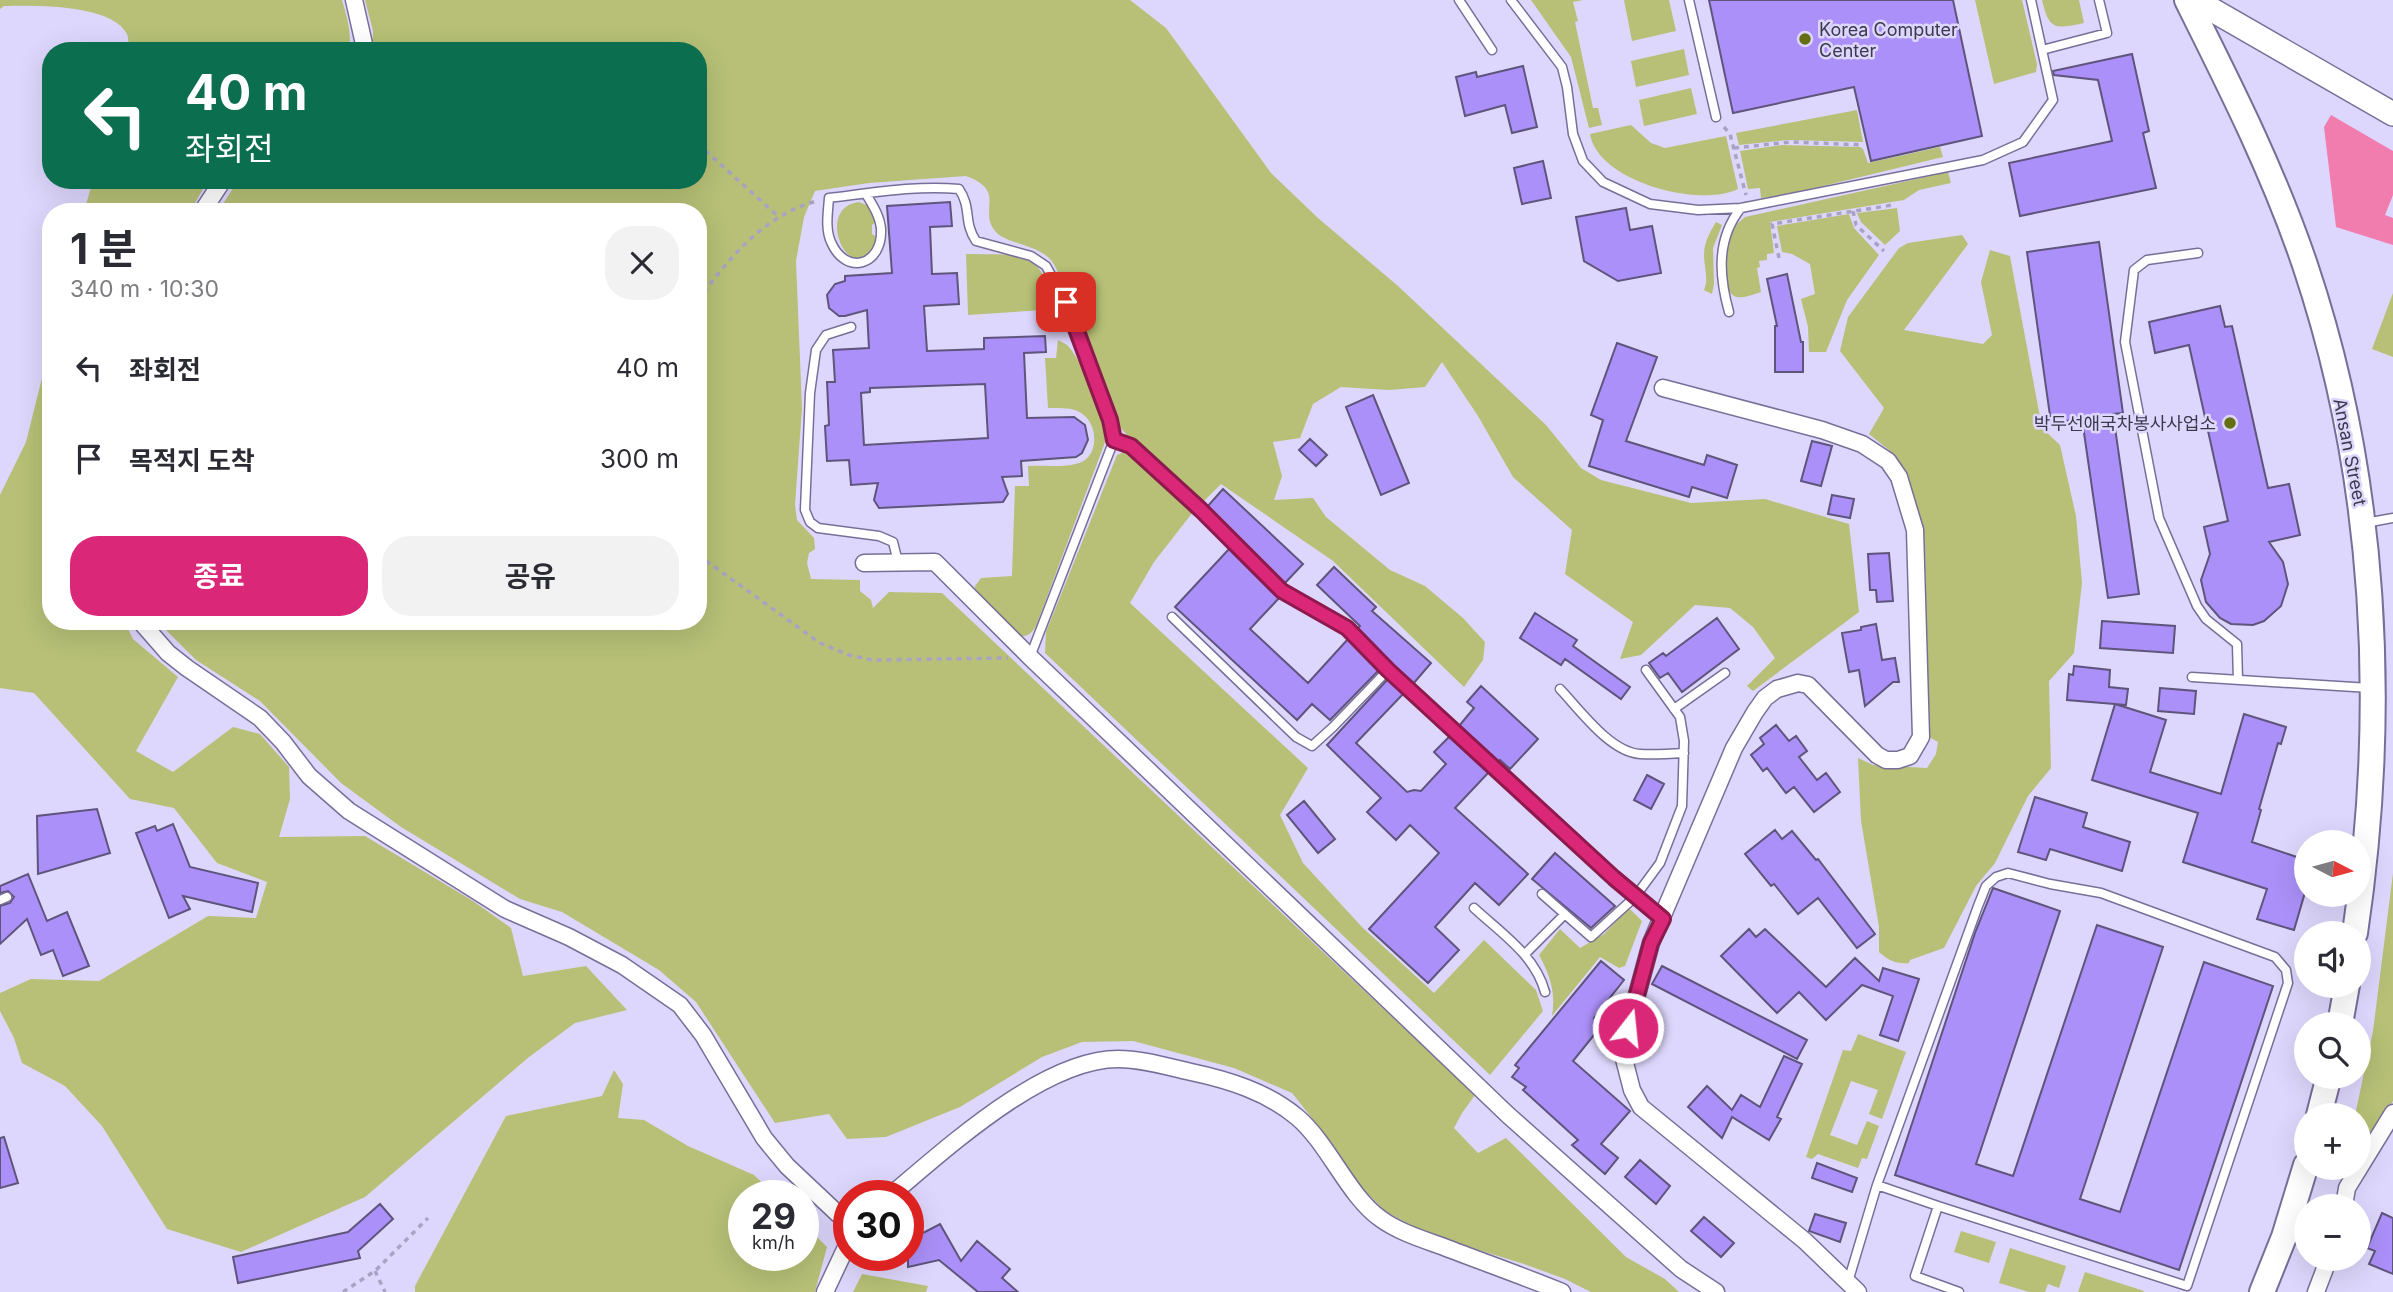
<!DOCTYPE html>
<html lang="ko">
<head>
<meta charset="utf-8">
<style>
  body { margin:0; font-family:Inter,"Noto Sans KR",sans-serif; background:#f2f2f3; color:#2b2b33; height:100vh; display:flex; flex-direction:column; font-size:26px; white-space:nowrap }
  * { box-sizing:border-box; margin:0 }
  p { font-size:23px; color:#7c7c81 }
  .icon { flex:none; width:38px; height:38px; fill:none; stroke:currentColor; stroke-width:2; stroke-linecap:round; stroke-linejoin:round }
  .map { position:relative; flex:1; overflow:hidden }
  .panel { position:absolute; left:42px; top:203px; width:665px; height:427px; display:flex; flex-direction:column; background:#fff; border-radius:28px; box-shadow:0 7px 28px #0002 }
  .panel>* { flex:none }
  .hud { position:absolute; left:42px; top:42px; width:665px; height:147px; border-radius:28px; box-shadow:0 7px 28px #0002; background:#0b6e4f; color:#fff; overflow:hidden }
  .needle { width:46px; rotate:96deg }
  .controls { position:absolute; left:2294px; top:830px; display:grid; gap:14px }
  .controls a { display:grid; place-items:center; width:77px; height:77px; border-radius:50%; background:#fff; box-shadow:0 7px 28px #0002; font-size:35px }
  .speed { position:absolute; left:728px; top:1180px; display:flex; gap:14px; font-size:35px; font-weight:700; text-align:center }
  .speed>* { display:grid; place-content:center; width:91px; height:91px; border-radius:50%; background:#fff; box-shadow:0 7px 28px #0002; line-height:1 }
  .speed small { font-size:18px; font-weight:400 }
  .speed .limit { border:10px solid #d22; background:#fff; color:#111 }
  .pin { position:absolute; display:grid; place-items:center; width:60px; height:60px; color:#fff; margin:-30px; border-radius:14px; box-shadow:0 4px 10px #0006 }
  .me { position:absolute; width:77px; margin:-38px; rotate:16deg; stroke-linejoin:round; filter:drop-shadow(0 0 5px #0008) }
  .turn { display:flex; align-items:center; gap:24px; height:147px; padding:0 28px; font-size:32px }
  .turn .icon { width:91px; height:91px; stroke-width:2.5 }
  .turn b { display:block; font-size:49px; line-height:60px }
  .round { display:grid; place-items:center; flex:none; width:74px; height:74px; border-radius:28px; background:#f2f2f3 }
  .head { display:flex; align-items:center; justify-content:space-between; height:119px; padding:0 28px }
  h1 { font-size:42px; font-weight:700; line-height:52px }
  .action { display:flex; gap:14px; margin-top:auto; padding:14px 28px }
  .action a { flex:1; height:80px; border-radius:28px; background:#db2777; color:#fff; font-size:28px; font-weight:700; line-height:80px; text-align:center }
  .action a+a { background:#f2f2f3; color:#2b2b33 }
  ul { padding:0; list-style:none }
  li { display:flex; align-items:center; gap:21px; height:91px; padding:0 28px }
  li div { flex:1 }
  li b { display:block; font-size:26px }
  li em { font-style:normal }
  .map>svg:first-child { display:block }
</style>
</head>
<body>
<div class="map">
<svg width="2393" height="1292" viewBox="0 0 2393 1292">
  <rect width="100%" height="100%" fill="#ded7fd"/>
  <path fill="#b7c076" d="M0 0H342C347 17 352 33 349 51H129C128 46 129 39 127 34 112 4 33 5 4 6L0 9Z
    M365 0H1130L1166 28 1271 173 1318 218 1398 286 1546 425 1581 468 1601 480 1691 503 1765 499 1849 524 1859 612 1753 691 1747 686 1775 658 1753 627 1730 608 1695 605 1641 655 1620 659 1633 622 1565 574 1572 530 1513 477 1478 416 1442 362 1425 387 1389 390 1341 387 1313 404 1300 438 1273 442 1282 476 1274 500 1313 498 1326 517 1390 570 1425 586 1463 618 1485 642 1483 660 1464 687 1333 561 1221 484 1203 502C1183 484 1124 439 1114 418 1094 375 1084 326 1063 283 1059 276 1056 266 1051 260 1035 243 1005 244 995 231 978 209 1007 191 966 176L869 183 815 191 804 217 796 261 802 408 795 505 797 520 814 538 815 549 809 553 807 563 811 579 860 580V591L871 600 873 608 889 592 942 593 1475 1095 1462 1113 1454 1128 1478 1153 1506 1138 1626 1257 1665 1279 1679 1292H1591L1565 1279 1524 1264 1430 1235 1386 1212 1356 1182 1334 1146 1292 1093 1234 1068 1133 1041 1082 1042 1042 1057 960 1107 886 1137 847 1139 829 1114 775 1123 696 1002 659 970 562 912 520 899 401 827 341 783 260 701 196 660 157 621H698V212H218L238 180H698V51H372L373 31Z
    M1531 0H1583L1573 2 1578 21 1575 22 1593 108H1598L1602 125 1589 128 1571 57Z
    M1624 0H1669L1676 31 1632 41Z
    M1975 0H2022L2037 64 2036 72 1994 84Z
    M2042 0H2079L2084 23C2056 29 2049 31 2042 0Z
    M1684 49 1689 75 1636 87 1631 61Z
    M1691 88 1697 114 1644 126 1639 100Z
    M1857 110 1863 142 1787 140 1739 145 1736 133Z
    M1631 125 1651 143 1665 148 1726 136 1738 189C1700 208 1598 182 1590 134Z
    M1782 145 1860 147 1863 149 1868 163 1940 147 1943 157 1778 197 1761 198 1760 188 1748 189 1740 151Z
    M1948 172 1951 183 1919 190 1904 200 1770 222 1774 253 1767 254V260L1759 261 1760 267 1757 268 1761 292C1754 294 1741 300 1734 296 1719 287 1725 241 1733 228 1736 224 1742 220 1745 217Z
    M93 180H208L190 212H84Z
    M859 202 869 206 877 221 872 225V234L878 238C853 298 811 208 859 202Z
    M1897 208 1900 231 1885 245 1861 222 1857 213Z
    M1849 214 1854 228 1879 255 1847 300 1826 352H1809L1808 327 1801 299 1815 294 1810 264 1792 254 1782 252 1777 226Z
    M1716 222 1722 225 1713 248 1714 284 1712 294 1704 290C1709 279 1704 267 1704 255 1704 242 1710 232 1716 222Z
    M1962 235 1968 244 1904 330 1983 344 1992 335 1981 282 1990 250 2010 256 2042 428 2060 445 2076 516 2082 583 2074 653 2049 681 2051 768 2028 796 1995 863 1976 886 1944 948 1910 960 1909 963C1896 964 1889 961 1879 952V927L1861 821 1858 758 1873 765 1927 768 1936 754 1938 742 1929 737 1925 552 1916 508 1902 470 1889 450 1869 434 1884 408 1840 351 1848 317 1899 248 1908 243Z
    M966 254C1026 255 1037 248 1058 309L968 315Z
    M2393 293V357L2372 349Z
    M1058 340C1059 341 1066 344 1067 345 1080 356 1106 420 1107 437L1036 626C1031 634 1027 638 1018 635L974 592 975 586 981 578 1012 576 1015 486H1029L1028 466C1043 465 1064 468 1079 463 1100 456 1098 423 1081 413 1072 407 1059 408 1048 408L1045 358H1056Z
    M51 342V621H124L133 639 178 677 136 751 173 772 233 727 260 734 289 767 290 799 279 837 365 836 473 901 511 928 523 976 586 966 627 1010 575 1023 529 1057 365 1197 241 1252 167 1229 102 1126 65 1086 22 1063 14 1038 0 1011V993L31 979 99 981 208 916 256 918 267 882 217 863 174 808 130 799 34 693 0 688V495L26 442Z
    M1124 452 1132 456 1193 512 1154 562 1130 603 1308 768 1280 815 1303 863 1362 927 1434 993 1484 940 1536 990 1543 1011 1490 1075 1045 653 1046 632 1117 455Z
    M2393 873V1101L2359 1160V1115H2355L2373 1031Z
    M1629 908 1642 921 1625 966 1619 968 1600 957 1552 1016C1556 993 1550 975 1539 955L1560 929 1580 948 1604 934Z
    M1858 1034 1906 1052 1882 1119 1869 1114 1878 1090 1851 1081 1830 1135 1857 1145 1867 1121 1879 1126 1867 1159 1862 1158 1858 1168 1818 1154 1812 1159 1806 1157 1843 1050 1851 1051Z
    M614 1070 623 1084 618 1118 644 1120 688 1146 754 1175 775 1195H744V1255H803V1223L827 1247 815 1292H415V1286L506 1116 602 1096Z
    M1961 1231 1996 1242 1989 1263 1954 1252Z
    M2010 1248 2066 1266 2059 1288 2048 1284 2045 1292H2029L1999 1283Z
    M2085 1272 2144 1291 2143 1292H2078Z
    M862 1274 928 1286 926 1292H853Z"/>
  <path fill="#f17daf" d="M2331 115 2393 151V195L2385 215 2393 218V245L2336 227 2324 127Z"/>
  <path fill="#ac90f9" stroke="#5e547c" stroke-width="2" fill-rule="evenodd" d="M1709 0H1953L1982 136 1871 161 1854 87 1733 113Z
    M2132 54 2149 131 2143 133 2156 188 2020 216 2009 163 2112 141 2098 80 2054 75 2053 71Z
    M1523 66 1537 127 1512 133 1505 105 1465 116 1456 77 1476 72 1477 77Z
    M1543 161 1551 198 1522 204 1514 168Z
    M950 202 952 226 930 227 932 274 957 273 959 304 924 306 927 351 984 349V338L1045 336 1046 352 1024 353 1027 418 1074 417 1085 425 1088 440 1082 453 1076 457 1021 461 1022 476 1002 477 1008 494 1003 502 879 508 874 500 878 483 851 485 849 460 827 461 825 426 829 425 827 382H835L833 350 869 348 867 310 845 316H839L829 308 827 295 835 284 845 281V276L892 273 887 206ZM985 384 988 438 864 445 861 393 870 392V388Z
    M1626 208 1630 230 1652 226 1661 273 1618 281 1584 261 1576 217Z
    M2099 242 2123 413 2113 414 2139 594 2108 598 2082 419 2051 423 2027 252Z
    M1787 274 1801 342H1803V372H1775V326H1777L1767 279Z
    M2220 306 2225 327 2232 326 2268 488 2289 484 2300 535 2269 542 2283 562 2288 584 2281 606 2264 621 2253 625 2231 624 2220 618 2206 602 2201 580 2210 554 2204 527 2228 521 2189 345 2155 353 2149 322Z
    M1617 343 1657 357 1626 441 1704 465 1707 455 1737 465 1727 498 1692 487 1689 497 1589 466 1603 420 1591 415Z
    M1373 395 1409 483 1381 495 1346 407Z
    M1310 439 1327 455 1316 466 1299 450Z
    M1812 441 1832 446 1821 486 1801 481Z
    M1223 489 1303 564 1284 584 1207 507Z
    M1832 495 1854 499 1850 518 1828 514Z
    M1230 548 1280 597 1250 629 1308 683 1348 639 1379 670 1330 720 1312 704 1297 720 1175 607Z
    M1889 553 1893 601 1877 602 1876 590H1870L1868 554Z
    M1334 567 1376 607 1372 611 1431 663 1413 684 1357 629 1360 626 1317 585Z
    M1535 613 1577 640 1573 646 1630 687 1621 699 1565 659 1561 665 1520 638Z
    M1717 618 1739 649 1682 692 1668 673 1660 678 1649 663 1663 653 1666 656Z
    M2102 621 2175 626 2173 653 2100 648Z
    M1876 624 1882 660 1895 658 1899 682H1893L1865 706 1859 670 1849 672 1842 633 1861 630V627Z
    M2074 666 2110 670 2109 687 2128 689 2126 705 2067 700 2069 674 2073 675Z
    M1388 679 1404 693 1356 743 1407 792 1414 790 1421 791 1446 764 1434 752 1450 736 1489 772 1455 808 1528 874 1499 905 1475 883 1435 927 1459 950 1428 983 1369 929 1439 853 1410 825 1396 840 1367 812 1381 798 1327 745Z
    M1481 686 1538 739 1510 769 1500 760 1498 762 1459 726 1474 708 1467 702Z
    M2160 688 2196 691 2194 714 2158 711Z
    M2115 704 2166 720 2150 772 2221 794 2244 714 2286 727 2281 744 2278 743 2259 809 2261 810 2252 842 2306 860V889L2294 930 2257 919 2267 889 2183 862 2198 813 2092 780Z
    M1776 725 1789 741 1796 736 1807 751 1799 757 1817 780 1826 773 1840 792 1814 812 1794 787 1786 793 1767 768 1763 771 1751 755 1764 744 1760 738Z
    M1647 775 1664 784 1651 809 1634 800Z
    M2035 797 2087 813 2083 827 2130 842 2122 871 2050 849 2046 860 2018 852Z
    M1304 801 1335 839 1318 853 1287 815Z
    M97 809 110 853 38 874 37 816Z
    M173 824 190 867 258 883 252 912 183 896 190 909 169 918 136 833 155 826 157 831Z
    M1775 830 1782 839 1792 831 1816 860 1818 859 1875 934 1857 948 1818 898 1798 914 1774 884 1771 886 1745 854Z
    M1555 853 1615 906 1591 928 1532 879Z
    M28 874 47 921 67 912 89 966 63 976 53 950 41 955 27 919 0 944V906L10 903 14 897 8 891 0 893V886Z
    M1993 888 2060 911 1976 1164 2013 1176 2097 925 2163 947 2080 1199 2120 1212 2204 962 2273 986 2179 1270 1895 1175 1975 933Z
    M1749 929 1756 937 1765 929 1826 987 1855 958 1879 981 1883 968 1919 979 1898 1041 1880 1035 1893 996 1862 985 1826 1020 1799 992 1777 1013 1721 956Z
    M1601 961 1624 980 1594 1018 1602 1025 1573 1061 1630 1111 1601 1144 1618 1158 1605 1174 1572 1145 1578 1140 1523 1090 1526 1087 1512 1077 1519 1068 1515 1065Z
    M1662 966 1807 1040 1797 1059 1652 984Z
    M1784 1056 1802 1064 1777 1117 1781 1119 1769 1140 1732 1117 1722 1138 1688 1107 1707 1086 1732 1110 1741 1095 1760 1107Z
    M4 1137 18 1183 0 1188V1138Z
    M1640 1160 1670 1186 1656 1204 1625 1177Z
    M1817 1163 1857 1178 1852 1192 1812 1178Z
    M380 1204 393 1219 358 1251 360 1258 238 1283 233 1257 348 1232Z
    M2382 1213 2393 1218V1274L2369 1264 2375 1251 2367 1248Z
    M1815 1214 1846 1223 1840 1242 1809 1231Z
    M1704 1217 1734 1243 1721 1257 1691 1231Z
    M940 1224 961 1261 977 1241 1010 1269 1002 1278 1018 1292H978L939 1260 908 1267V1236L925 1232Z"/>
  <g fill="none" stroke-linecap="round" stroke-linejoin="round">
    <g stroke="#786f99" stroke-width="11">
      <path id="service" d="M1459 0 1492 50
        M1511 0 1562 67 1567 87 1573 134 1583 161 1603 182 1650 204 1698 210 1741 208 1983 160 2023 142 2053 100 2031 0
        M1689 0 1716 117
        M2042 50 2107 33 2099 0
        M866 194C872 204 880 216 881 229 883 265 846 277 831 242 825 229 828 212 829 198 871 193 917 185 959 189 972 208 963 222 976 241L1031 256 1046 266 1066 302 1110 420 1114 440 1030 657
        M2198 253 2147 260 2134 270 2125 342 2159 518 2197 606 2206 619 2237 644 2238 680
        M1729 312C1719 276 1716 239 1741 208
        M851 327 826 335 816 350 810 393 805 510 810 522 818 528 879 536 893 542 898 562
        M1114 440 1131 446 1201 510 1282 591 1347 628 1388 670
        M2365 523 2393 518
        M1172 617 1296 737 1312 746 1333 727 1388 670 1635 897 1663 919
        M2192 677 2370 688
        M1560 689C1580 710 1610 752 1640 754 1654 755 1669 754 1684 753
        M1674 709 1725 673
        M1542 894 1591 937 1635 897 1660 863 1682 806 1684 741 1680 717 1646 670
        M0 900 7 897
        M1474 908C1501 933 1535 955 1545 992
        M1525 954 1565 914
        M1877 1185 1938 1206
        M1848 1282 1877 1185 1978 906 1986 886 1996 877 2008 873 2050 884 2101 893 2275 957 2286 970 2288 983 2187 1286 1938 1206 1915 1276 1959 1292"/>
    </g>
    <g stroke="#786f99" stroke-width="19">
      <path id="minor" d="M354 0 364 44 363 51
        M202 212 223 180
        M1663 388 1822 430 1862 444 1888 461 1899 477 1915 530 1921 737 1910 756 1898 760H1886L1877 755 1808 685 1798 683 1777 689 1765 698 1755 712 1734 748 1651 943 1628 1028 1624 1059 1632 1090 1641 1107 1805 1241 1858 1292
        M864 563 935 562 1030 657 1508 1115 1681 1269 1716 1292
        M140 621 168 653 187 668 260 718 283 742 309 776 349 811 505 909 569 937 622 965 680 1005 703 1035 764 1138 787 1166 838 1214 849 1220
        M891 1195C946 1149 1043 1059 1118 1059 1143 1059 1168 1067 1191 1072 1229 1080 1267 1092 1297 1117 1329 1144 1348 1196 1381 1219 1399 1232 1422 1239 1444 1247 1483 1262 1523 1276 1562 1292
        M2344 1206 2347 1188 2393 1113
        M825 1292 849 1241
        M2316 1292 2329 1258"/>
    </g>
    <g stroke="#786f99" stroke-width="26">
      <path id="secondary" d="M2195 0 2393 114"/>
    </g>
    <g stroke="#786f99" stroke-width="28">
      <path id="primary" d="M2187 0C2230 86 2274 173 2305 265 2377 479 2388 711 2355 933
        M2340 1024 2347 985
        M2319 1115 2329 1076
        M2262 1292 2284 1237 2306 1165"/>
    </g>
    <path stroke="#a9a3c3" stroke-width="3.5" stroke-dasharray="5 5" stroke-linecap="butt" d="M1724 127 1730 134 1746 195
      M698 144 779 217
      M1734 148 1791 142 1863 145
      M1853 211 1856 225 1884 251
      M1779 258 1772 224 1893 205
      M698 300C729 258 764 215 817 201
      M698 555 820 643 849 655 872 660 1008 658
      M375 1271 385 1292
      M343 1292 375 1271 428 1218"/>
    <use href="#service" stroke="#fff" stroke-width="8"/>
    <use href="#minor" stroke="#fff" stroke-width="16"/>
    <use href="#secondary" stroke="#fff" stroke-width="23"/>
    <use href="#primary" stroke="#fff" stroke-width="24"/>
  </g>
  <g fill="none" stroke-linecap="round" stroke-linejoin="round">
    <g stroke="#8e194d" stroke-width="18">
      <path id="route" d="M1066 302 1110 420 1114 440 1131 446 1201 510 1282 591 1347 628 1388 670 1614 878 1663 919 1651 943 1628 1028"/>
    </g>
    <use href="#route" stroke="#db2777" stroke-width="12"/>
  </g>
  <g fill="#666e14" stroke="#ded7fd" stroke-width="2.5">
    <circle cx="1805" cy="39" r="7"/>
    <circle cx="2230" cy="423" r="7"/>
  </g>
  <g text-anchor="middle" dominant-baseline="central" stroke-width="5" stroke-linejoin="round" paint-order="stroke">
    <g font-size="18" fill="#3d394c" stroke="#ded7fd" text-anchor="start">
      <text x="1819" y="29">Korea Computer<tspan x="1819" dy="21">Center</tspan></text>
      <text x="2216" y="423" text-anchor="end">박두선애국차봉사사업소</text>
    </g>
    <g font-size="18" fill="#3d394c" stroke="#ded7fd">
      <text transform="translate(2350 452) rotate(79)">Ansan Street</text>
    </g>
  </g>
</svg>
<div class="controls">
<a><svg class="needle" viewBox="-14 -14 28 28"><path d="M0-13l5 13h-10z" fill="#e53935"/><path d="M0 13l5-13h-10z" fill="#7c7c81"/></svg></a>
<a><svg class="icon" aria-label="sound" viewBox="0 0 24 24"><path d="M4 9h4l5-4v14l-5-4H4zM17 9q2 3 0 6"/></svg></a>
<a><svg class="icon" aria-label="search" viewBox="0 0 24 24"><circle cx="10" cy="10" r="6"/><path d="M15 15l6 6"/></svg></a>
<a>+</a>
<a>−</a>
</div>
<div class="speed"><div>29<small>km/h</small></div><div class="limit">30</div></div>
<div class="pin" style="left:1066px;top:302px;background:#d93025"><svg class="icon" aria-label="arrive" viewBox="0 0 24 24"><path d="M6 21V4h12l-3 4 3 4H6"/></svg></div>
<svg class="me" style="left:1628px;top:1028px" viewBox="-20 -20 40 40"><circle r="17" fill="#db2777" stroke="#fff" stroke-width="3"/><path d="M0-11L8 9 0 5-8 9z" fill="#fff"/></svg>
<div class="hud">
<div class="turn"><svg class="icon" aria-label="left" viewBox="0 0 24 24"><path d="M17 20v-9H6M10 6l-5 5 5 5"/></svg><div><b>40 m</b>좌회전</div></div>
</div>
<section class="panel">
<div class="head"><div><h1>1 분</h1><p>340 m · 10:30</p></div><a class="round"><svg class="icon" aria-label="close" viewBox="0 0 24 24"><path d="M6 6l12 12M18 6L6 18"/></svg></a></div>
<ul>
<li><svg class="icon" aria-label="left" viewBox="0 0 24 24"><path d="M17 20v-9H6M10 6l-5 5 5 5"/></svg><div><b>좌회전</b></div><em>40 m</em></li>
<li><svg class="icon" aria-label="arrive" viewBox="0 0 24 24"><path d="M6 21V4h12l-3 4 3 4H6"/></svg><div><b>목적지 도착</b></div><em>300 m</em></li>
</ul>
<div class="action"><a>종료</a><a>공유</a></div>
</section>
</div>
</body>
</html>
